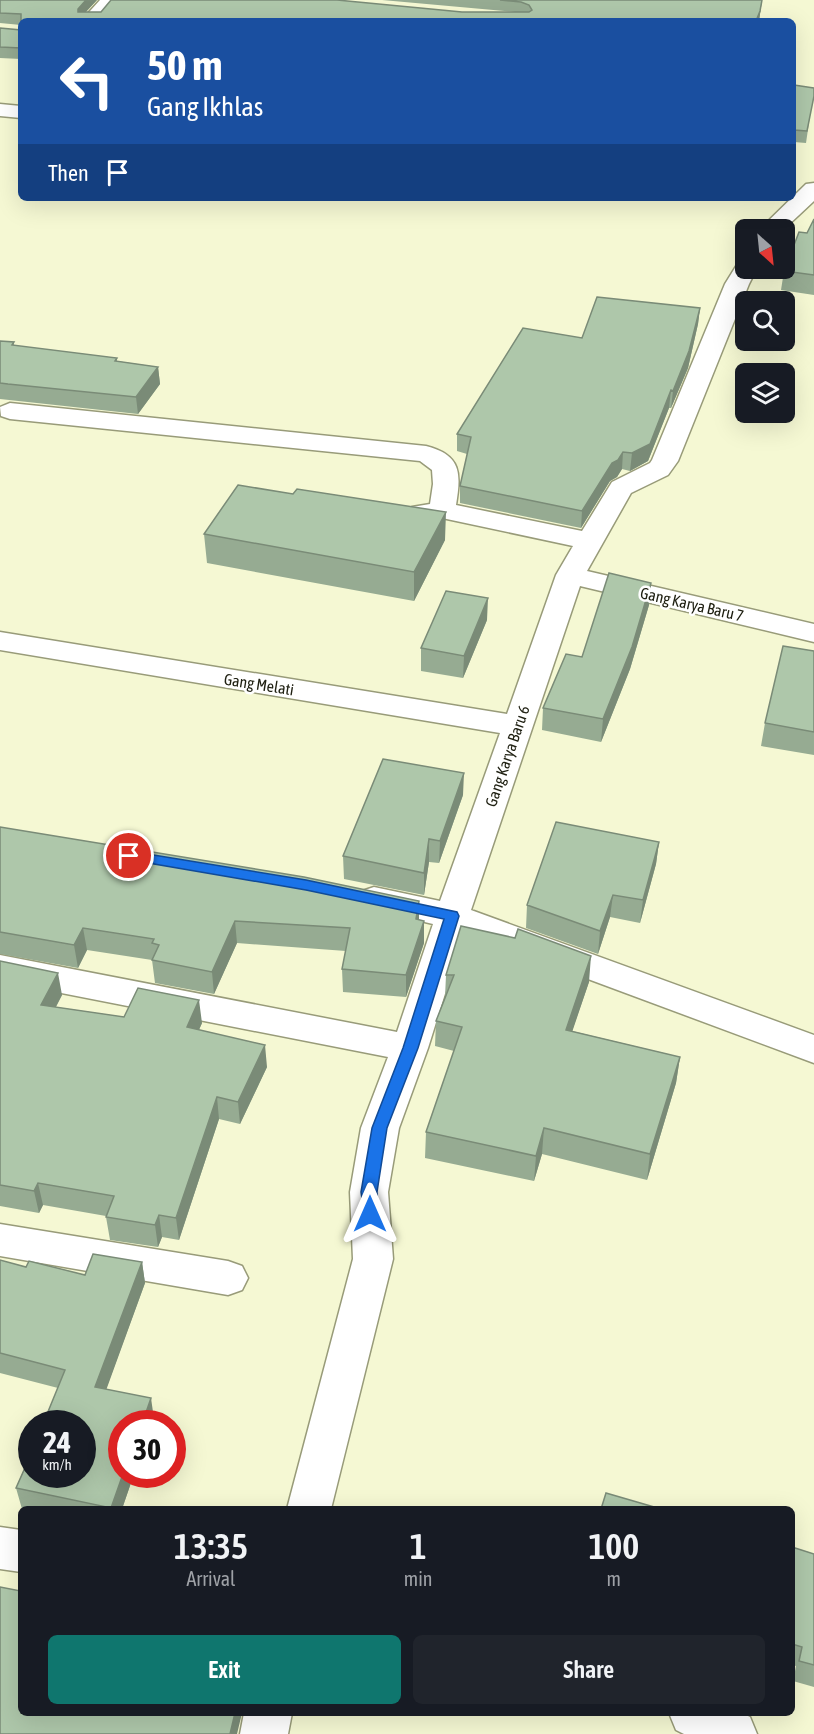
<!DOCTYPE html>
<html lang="en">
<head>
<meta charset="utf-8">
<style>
  body { margin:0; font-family:"Asap Condensed",sans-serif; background:#20242c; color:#f1f3f6; height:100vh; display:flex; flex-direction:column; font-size:22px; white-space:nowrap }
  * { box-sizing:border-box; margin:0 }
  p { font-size:20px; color:#9ea1a6 }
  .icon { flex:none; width:33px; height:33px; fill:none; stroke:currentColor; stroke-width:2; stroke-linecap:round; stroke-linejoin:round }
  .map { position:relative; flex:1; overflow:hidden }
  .details { position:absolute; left:18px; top:1506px; width:777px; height:210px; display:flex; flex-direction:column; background:#171b24; border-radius:9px; box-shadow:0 6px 24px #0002 }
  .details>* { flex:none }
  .guide { position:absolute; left:18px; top:18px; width:778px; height:183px; border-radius:9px; box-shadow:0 6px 24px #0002; background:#1a4fa0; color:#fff; overflow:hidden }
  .needle { width:39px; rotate:153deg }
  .tools { position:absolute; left:735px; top:219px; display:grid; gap:12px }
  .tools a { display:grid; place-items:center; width:60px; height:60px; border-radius:9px; background:#171b24; box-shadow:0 6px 24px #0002; font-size:30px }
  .speed { position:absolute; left:18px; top:1410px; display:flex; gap:12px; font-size:30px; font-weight:700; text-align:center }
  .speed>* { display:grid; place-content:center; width:78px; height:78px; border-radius:50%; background:#171b24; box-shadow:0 6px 24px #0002; line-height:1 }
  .speed small { font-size:15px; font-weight:400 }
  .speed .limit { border:9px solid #d22; background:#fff; color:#111 }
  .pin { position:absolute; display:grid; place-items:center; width:51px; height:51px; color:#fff; margin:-26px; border:3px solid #fff; border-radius:50%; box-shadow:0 2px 6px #0007 }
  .me { position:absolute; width:66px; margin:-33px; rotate:0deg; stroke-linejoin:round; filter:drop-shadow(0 0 4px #0008) }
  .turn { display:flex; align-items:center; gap:21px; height:126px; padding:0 30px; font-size:27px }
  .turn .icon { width:78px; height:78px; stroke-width:2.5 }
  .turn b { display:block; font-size:42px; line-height:51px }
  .then { display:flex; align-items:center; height:57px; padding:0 30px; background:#0003; gap:12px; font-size:22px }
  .eta { display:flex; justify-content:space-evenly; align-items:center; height:102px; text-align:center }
  .eta b { font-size:36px; font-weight:600; line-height:42px }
  .action { display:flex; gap:12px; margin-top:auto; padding:12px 30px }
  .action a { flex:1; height:69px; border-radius:9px; background:#0f766e; color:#fff; font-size:24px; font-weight:600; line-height:69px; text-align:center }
  .action a+a { background:#20242c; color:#f1f3f6 }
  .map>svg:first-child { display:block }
</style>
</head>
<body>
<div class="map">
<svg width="814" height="1734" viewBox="0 0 814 1734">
  <rect width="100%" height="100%" fill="#f5f8d3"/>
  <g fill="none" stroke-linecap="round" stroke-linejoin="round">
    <g stroke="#989b79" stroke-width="3">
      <path id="minor" d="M100 0H119L100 21H81Z
        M0 104 21 106V118L0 116Z
        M814 183V201L783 230H759L806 184Z
        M746 261V268H757L749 284 678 461 668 475 631 493 587 571 814 624V642L580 586 471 910 814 1035V1063L464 933 428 1048 399 1128 388 1192 393 1259 331 1509H287L353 1259 350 1192 361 1128 388 1057 0 981V955L397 1032 433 924 362 907 357 899 362 891 374 887 440 901 500 733 0 650V632L507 714 556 575 573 546 442 518 422 521 412 519 409 513 412 507 430 504 433 484 432 470 420 461 10 419 1 416 0 407 10 403 426 446C462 455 461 474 456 505L582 531 612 482 650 463 652 460 725 284 738 263Z
        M0 1224 228 1261 242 1266 248 1278 242 1290 228 1295 0 1256Z
        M0 1527 21 1530V1572L0 1569Z
        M244 1713H292L288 1734H240Z
        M669 1713H742L750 1717 757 1734H684L676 1730Z"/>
    </g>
    <use href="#minor" fill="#fff" fill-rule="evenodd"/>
  </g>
  <path fill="#96ab92" d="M0 0H97L86 12H515L382 0H762L759 21 21 25 0 23Z
    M0 28 21 30V59L0 58Z
    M794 85 814 88 806 143 794 142Z
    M814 219V295L781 290 784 271 807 233Z
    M700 308 698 324 688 368 671 408H669L648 461 630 471 622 469 617 477 610 481 581 528 460 503V486L467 454 457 451V434Z
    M0 341 14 342V346L117 358V361L158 367 160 384 138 414 0 399Z
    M204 534 445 540 414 601 207 563Z
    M651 583 649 605 630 669 601 742 542 730 543 708 582 657Z
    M487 620 463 678 421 671V648Z
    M814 651V755L761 746 765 723Z
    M463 795 439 863 429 862 424 895 344 879 343 856Z
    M0 827 419 901V920L424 943 406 997 343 992 342 969 346 951 237 943 214 994 155 983 152 960 87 950 78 968 0 954Z
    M659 842 656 864 640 923 610 917 598 954 526 928 527 905Z
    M0 961 62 995 56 1007 124 1017 202 1023 199 1030 267 1067 240 1124 219 1119 179 1240 162 1237 158 1247 110 1240 106 1217V1216L43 1205 39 1213 0 1206Z
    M446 975 589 982 572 1031 680 1057 676 1083 647 1180 542 1154 534 1181 425 1158 426 1132 454 1051 435 1046 436 1021 445 997Z
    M0 1260 26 1267 85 1275 142 1262 145 1283 106 1389 154 1419 122 1474H134L122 1509H22L16 1488 58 1388 0 1373Z
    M792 1547 814 1554V1687L793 1681 796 1666 792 1665Z"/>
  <path fill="#7a8b77" d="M86 0H97L79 19 78 9Z
    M762 0 759 21H756Z
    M700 308 698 324 688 368 671 408 673 391Z
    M158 367 160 384 138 414 136 397Z
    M671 390 669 408 648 461 630 471 632 453Z
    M623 452 622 469 617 477 610 481 581 528 582 511 612 463Z
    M446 512 445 540 414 601V572Z
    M651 583 649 605 630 669 601 742 603 719Z
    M488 598 487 620 463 678 464 656Z
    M464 773 463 795 439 863 440 841Z
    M429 839V862L424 895V873Z
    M659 842 656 864 640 923 643 900Z
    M613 895 610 917 598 954 600 931Z
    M419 901V923L416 919Z
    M235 921 237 943 214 994 212 972Z
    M424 921V943L406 997V975Z
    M83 928 87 950 78 968 74 945Z
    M591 956 589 982 564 1056 566 1030Z
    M58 973 62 995 45 1027 41 1005Z
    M199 1000 202 1023 190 1049 187 1027Z
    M265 1045 267 1067 240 1124 238 1102Z
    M680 1057 676 1083 647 1180 650 1154Z
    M217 1097 219 1119 179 1240 176 1218Z
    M544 1128 542 1154 534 1181 536 1156Z
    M38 1183 43 1205 39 1213 34 1191Z
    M159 1215 162 1237 158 1247 155 1225Z
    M142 1262 145 1283 100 1407 95 1387Z
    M151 1398 154 1419 153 1424H142Z
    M123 1474H134L122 1509H111Z
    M235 1713H242L237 1734H230Z"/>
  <path fill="#aec7aa" stroke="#7a8b77" stroke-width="1.5" d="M0 0H86L78 9V12H101L111 0H337L462 12H529L532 10 529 5 521 2 500 0H762L760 11 756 21H21V14L0 13Z
    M0 28 21 30V48L0 47Z
    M794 85 814 88V96L807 131 794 130Z
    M814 219V275L784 271 799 232 807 233Z
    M597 297 700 308 689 351 673 391 671 390 650 444 632 453 623 452 618 460 612 463 582 511 460 486 471 437 457 434 523 328 582 338Z
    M0 341 14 342 12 345 117 358 115 361 158 367 136 397 8 384 0 383Z
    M238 485 293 494 297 489 446 512 414 572 204 534Z
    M609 573 651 583 632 647 603 719 543 708 566 654 582 657Z
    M446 591 488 598 464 656 421 648Z
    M783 646 814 651V732L765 723Z
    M383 759 464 773 440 841 429 839 424 873 343 856Z
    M556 822 659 842 643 900 613 895 600 931 527 905Z
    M0 827 304 877 419 901 416 919 424 921 406 975 342 969 350 928 235 921 212 972 152 960 159 945 152 943 154 939 83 928 74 945 0 932Z
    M461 926 515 938 518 929 591 956 566 1030 680 1057 650 1154 544 1128 536 1156 426 1132 462 1027 436 1021 454 975H446Z
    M0 961 58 973 41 1005 124 1017 138 988 199 1000 187 1027 265 1045 238 1102 217 1097 176 1218 159 1215 155 1225 106 1217 114 1196 38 1183 34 1191 0 1185Z
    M93 1254 142 1262 95 1387 151 1398 142 1424H122V1474H123L111 1508 16 1488 32 1452V1474H82V1424H43L65 1370 0 1353V1260L26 1267 29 1261 85 1275Z
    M606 1493 661 1509H601Z
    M792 1547 814 1554V1665L799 1661 802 1647 792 1644Z
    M0 1587 21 1591V1713H235L230 1734H0Z"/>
  <path fill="#1a73e8" stroke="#114b97" stroke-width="1.5" d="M129 851 306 880 457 912 459 916 418 1048 387 1128 377 1192 378 1214 376 1219 370 1221 365 1219 361 1192 372 1128 403 1048 444 919 306 890 125 859 123 856 125 852Z"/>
  <g text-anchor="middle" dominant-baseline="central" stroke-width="5" stroke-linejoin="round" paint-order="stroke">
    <g font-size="16" fill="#202113" stroke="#fff">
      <text transform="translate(692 604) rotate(13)">Gang Karya Baru 7</text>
      <text transform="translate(259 684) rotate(9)">Gang Melati</text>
      <text transform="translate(507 756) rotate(-71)">Gang Karya Baru 6</text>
    </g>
  </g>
</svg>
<div class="tools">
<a><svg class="needle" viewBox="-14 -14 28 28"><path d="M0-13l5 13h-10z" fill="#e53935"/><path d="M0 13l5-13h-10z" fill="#9ea1a6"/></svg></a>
<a><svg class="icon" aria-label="search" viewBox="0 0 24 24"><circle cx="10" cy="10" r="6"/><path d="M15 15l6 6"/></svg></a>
<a><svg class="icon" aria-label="layers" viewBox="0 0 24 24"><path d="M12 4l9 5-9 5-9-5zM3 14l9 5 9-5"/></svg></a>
</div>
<div class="speed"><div>24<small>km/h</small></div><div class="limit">30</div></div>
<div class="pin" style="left:129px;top:856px;background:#d93025"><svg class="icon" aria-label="arrive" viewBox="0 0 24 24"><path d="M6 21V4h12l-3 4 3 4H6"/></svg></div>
<svg class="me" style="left:370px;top:1214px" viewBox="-20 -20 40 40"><path d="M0-17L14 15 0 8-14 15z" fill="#1a73e8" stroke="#fff" stroke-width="4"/></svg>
<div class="guide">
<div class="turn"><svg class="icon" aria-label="left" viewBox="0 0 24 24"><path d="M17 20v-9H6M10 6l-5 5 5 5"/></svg><div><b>50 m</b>Gang Ikhlas</div></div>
<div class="then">Then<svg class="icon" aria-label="arrive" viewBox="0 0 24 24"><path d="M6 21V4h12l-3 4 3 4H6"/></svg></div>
</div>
<section class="details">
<div class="eta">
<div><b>13:35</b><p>Arrival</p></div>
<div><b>1</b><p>min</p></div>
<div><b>100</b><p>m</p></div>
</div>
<div class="action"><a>Exit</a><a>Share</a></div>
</section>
</div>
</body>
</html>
